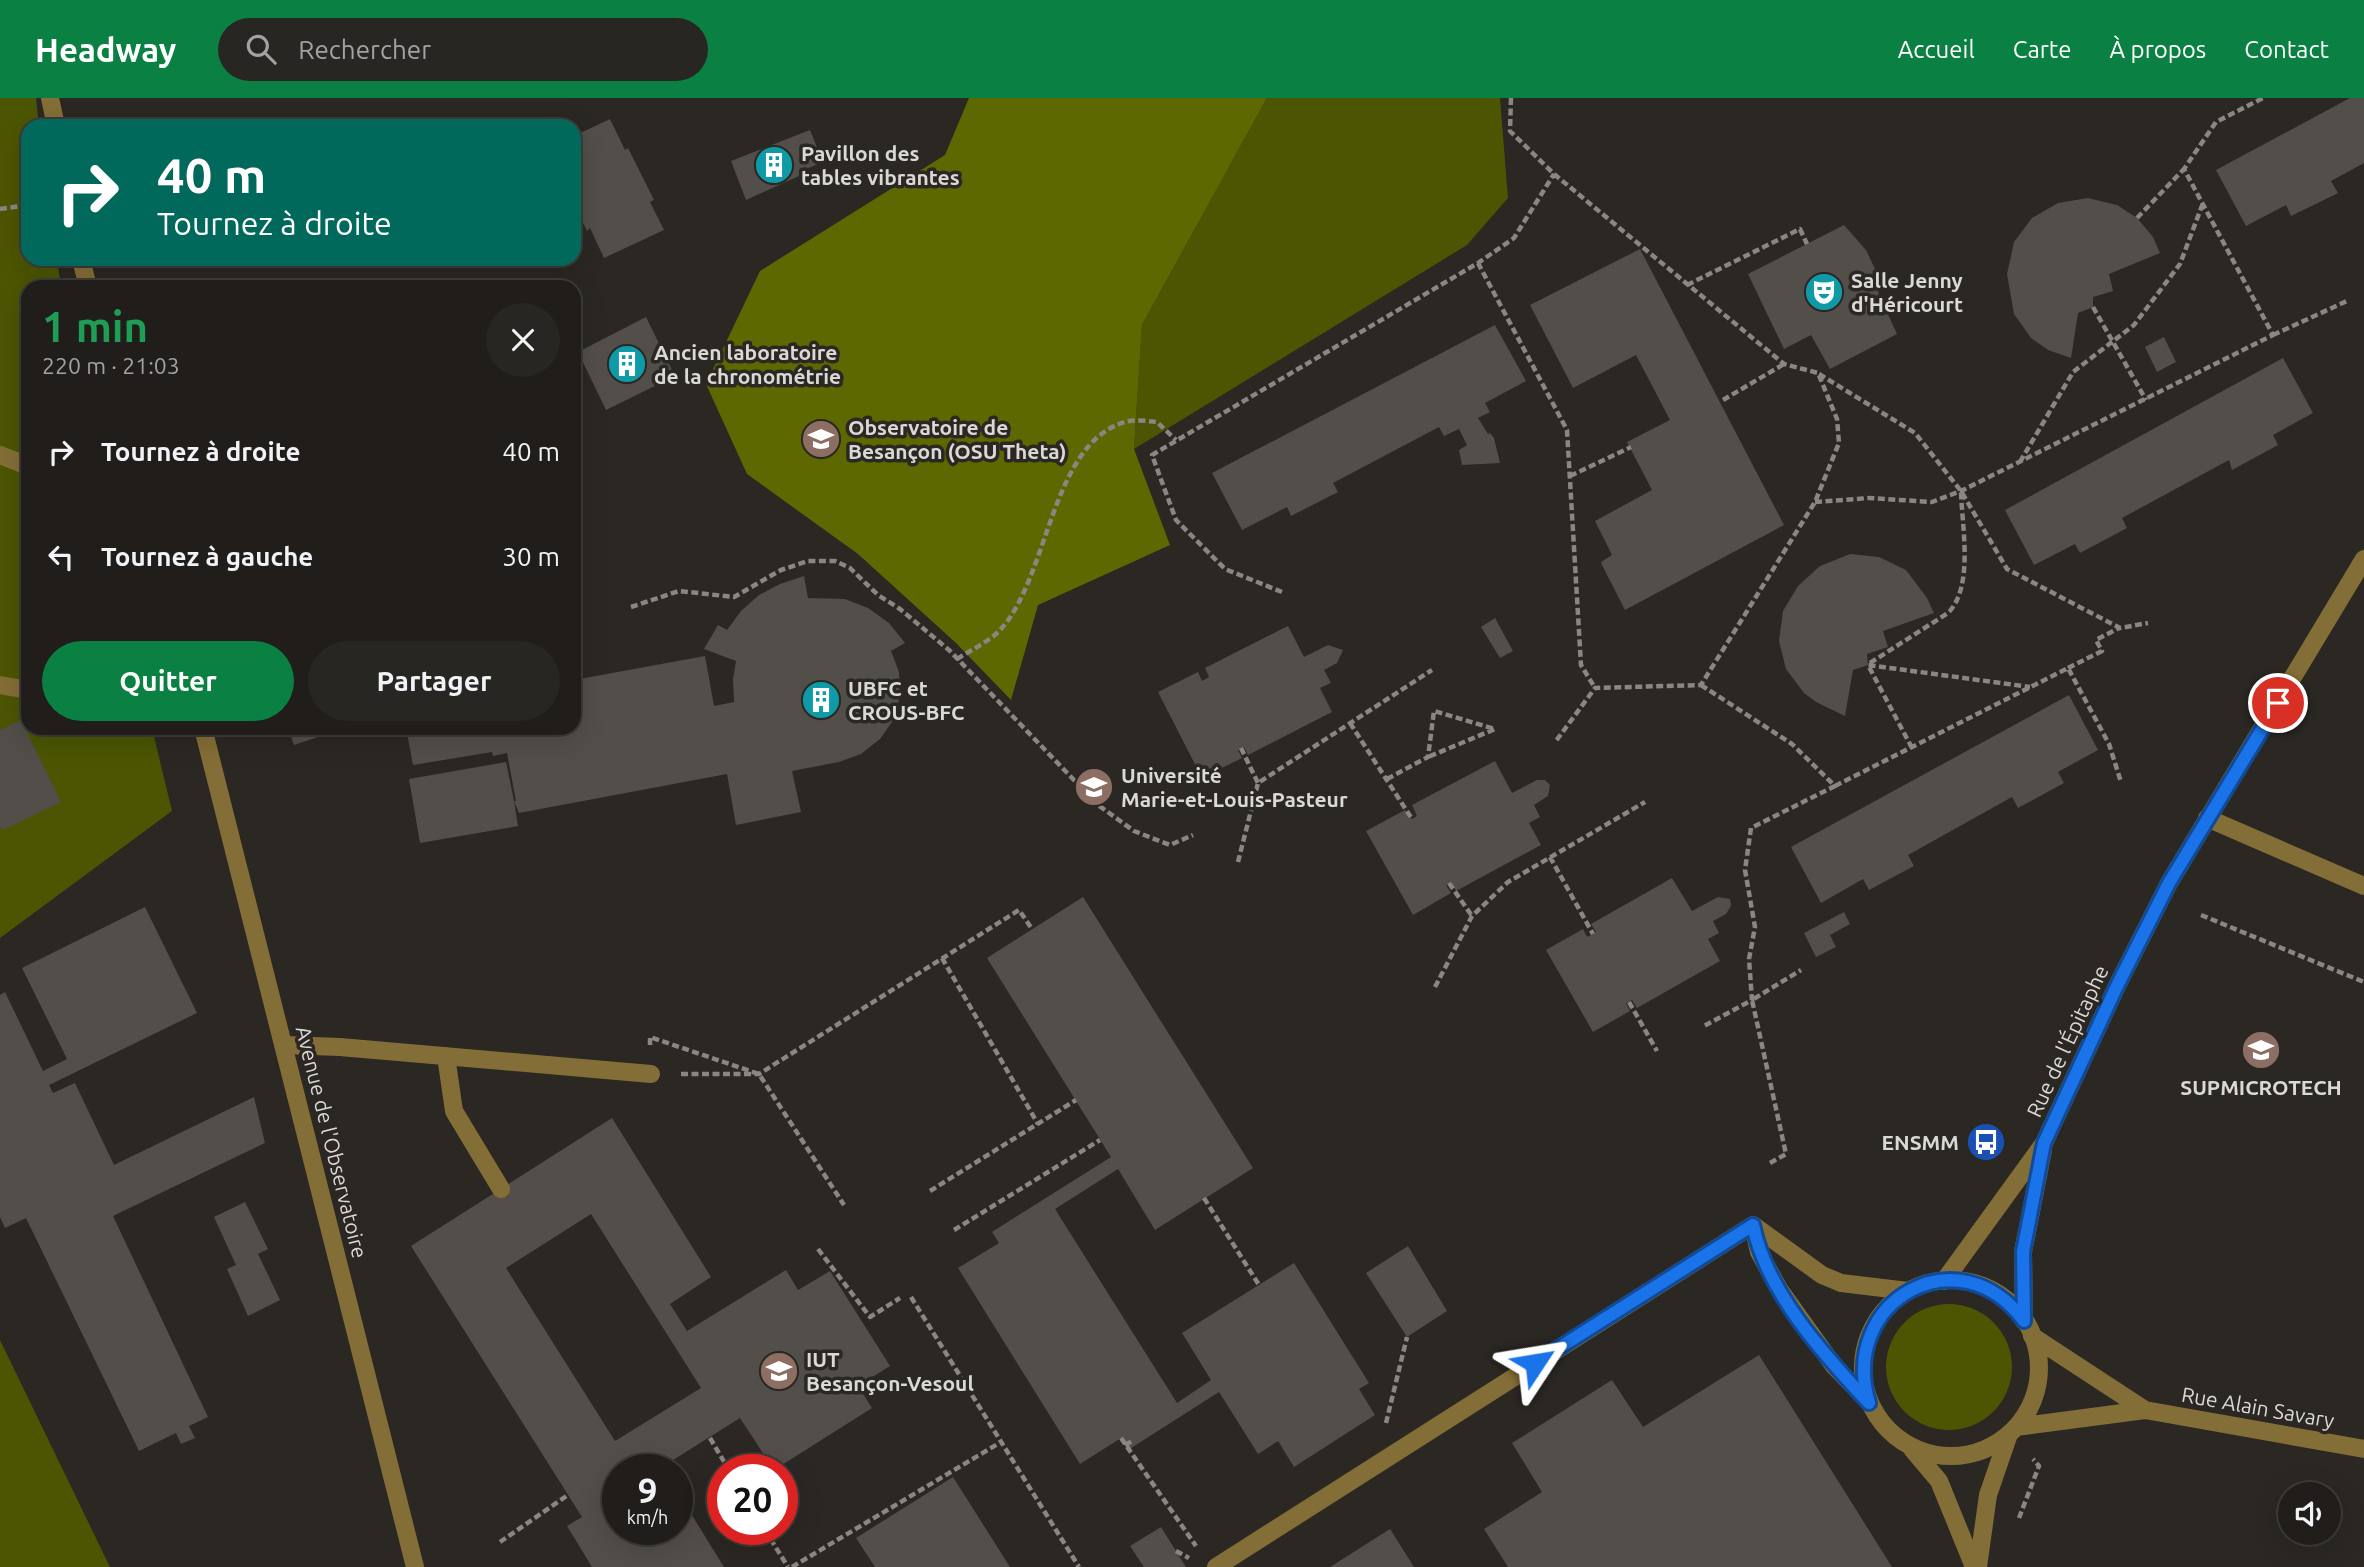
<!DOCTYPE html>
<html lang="fr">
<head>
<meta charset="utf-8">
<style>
  body { margin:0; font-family:Ubuntu,sans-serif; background:#282623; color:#f1f3f6; height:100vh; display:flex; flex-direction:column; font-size:26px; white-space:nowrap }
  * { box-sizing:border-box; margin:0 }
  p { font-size:23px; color:#a2a2a2 }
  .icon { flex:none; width:38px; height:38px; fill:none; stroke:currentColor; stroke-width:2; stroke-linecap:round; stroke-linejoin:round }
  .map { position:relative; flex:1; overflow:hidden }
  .sheet { position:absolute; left:21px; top:182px; width:560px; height:455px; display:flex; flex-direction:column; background:#201d1a; border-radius:21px; box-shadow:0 7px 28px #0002,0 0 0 2px #3d3b39 }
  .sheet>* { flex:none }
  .banner { position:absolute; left:21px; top:21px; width:560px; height:147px; border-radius:21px; box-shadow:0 7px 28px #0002,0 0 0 2px #3d3b39; background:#00695c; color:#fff; overflow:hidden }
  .buttons { position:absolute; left:2278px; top:1384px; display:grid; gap:14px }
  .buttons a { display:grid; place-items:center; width:63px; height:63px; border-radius:50%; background:#201d1a; box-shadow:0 7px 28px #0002,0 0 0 2px #3d3b39; font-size:35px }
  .speed { position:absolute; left:602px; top:1356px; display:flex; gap:14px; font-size:35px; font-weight:700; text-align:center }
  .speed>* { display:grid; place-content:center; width:91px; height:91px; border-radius:50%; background:#201d1a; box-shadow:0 7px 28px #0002,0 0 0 2px #3d3b39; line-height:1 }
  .speed small { font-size:18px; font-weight:400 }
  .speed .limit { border:10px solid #d22; background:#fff; color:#111 }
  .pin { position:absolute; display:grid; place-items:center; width:60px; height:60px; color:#fff; margin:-30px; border:4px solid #fff; border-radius:50%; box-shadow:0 2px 7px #0007 }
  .me { position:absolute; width:77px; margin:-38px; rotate:57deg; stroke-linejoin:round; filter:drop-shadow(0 0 5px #0008) }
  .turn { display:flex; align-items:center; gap:24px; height:147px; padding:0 21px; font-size:32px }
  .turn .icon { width:91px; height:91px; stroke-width:2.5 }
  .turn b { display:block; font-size:49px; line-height:60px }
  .round { display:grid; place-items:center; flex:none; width:74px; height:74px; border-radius:37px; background:#282623 }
  .summary { display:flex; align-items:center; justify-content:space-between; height:119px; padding:0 21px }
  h1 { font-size:42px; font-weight:600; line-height:52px; color:#1e9e55 }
  .primary-button { display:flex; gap:14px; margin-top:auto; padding:14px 21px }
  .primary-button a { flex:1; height:80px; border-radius:42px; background:#0b8043; color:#fff; font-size:28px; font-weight:600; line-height:80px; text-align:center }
  .primary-button a+a { background:#282623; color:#f1f3f6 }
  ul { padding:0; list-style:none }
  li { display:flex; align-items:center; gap:21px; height:105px; padding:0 21px }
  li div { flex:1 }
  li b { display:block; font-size:26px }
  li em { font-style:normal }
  header { display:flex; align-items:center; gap:42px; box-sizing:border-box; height:98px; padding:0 35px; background:#0b8043; color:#fff }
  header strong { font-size:33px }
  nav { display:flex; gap:38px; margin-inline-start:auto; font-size:24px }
  .search { width:490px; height:63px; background:#282623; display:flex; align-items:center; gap:18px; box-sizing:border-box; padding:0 24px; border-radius:38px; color:#a2a2a2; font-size:26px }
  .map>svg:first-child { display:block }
</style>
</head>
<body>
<header>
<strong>Headway</strong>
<div class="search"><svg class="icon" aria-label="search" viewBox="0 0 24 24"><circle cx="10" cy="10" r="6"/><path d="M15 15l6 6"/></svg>Rechercher</div>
<nav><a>Accueil</a><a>Carte</a><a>À propos</a><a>Contact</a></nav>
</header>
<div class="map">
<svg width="2364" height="1469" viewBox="0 0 2364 1469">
  <rect width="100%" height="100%" fill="#2b2723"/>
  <path fill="#4b5502" d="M0 0H36L39 28H28V161H57L61 189H28V630H152L172 713 0 840Z
    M1267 0H1500L1508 100 1467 147 1134 351 1142 227Z
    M1886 1269a63 63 0 1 1 126 0a63 63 0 1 1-126 0Z
    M0 1242 110 1469H0Z"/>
  <path fill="#5d6900" d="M969 0H1267L1142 227 1134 351 1170 447 1038 507 1011 602 956 545 858 456 747 376 706 286 760 173 945 57Z"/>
  <path fill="#524e49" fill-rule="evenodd" d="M2350 0H2364V65L2331 83 2338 95 2291 118 2286 107 2246 128 2216 72Z
    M610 21 625 52 628 50 654 102 650 104 664 132 604 160 590 130 587 133 574 106V38Z
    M810 32 823 64 806 71 808 74 746 102 731 63Z
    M2088 100 2117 107 2137 120 2153 139 2160 155 2109 176 2113 193 2093 199V209L2078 215 2071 260 2048 252 2031 240 2014 216 2007 176 2014 144 2032 120 2058 105Z
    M1844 127 1866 152 1876 173 1879 197 1897 236 1830 271 1811 237 1784 251 1748 176Z
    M1640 151 1784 427 1625 512 1602 467 1601 464 1612 457 1595 423 1652 392 1627 344 1670 322 1636 257 1573 290 1530 207Z
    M646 219 675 278 606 312 578 254Z
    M1495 227 1526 283 1485 305 1490 314 1478 320 1488 336 1490 335 1494 340 1500 365 1462 367 1459 352 1467 347 1459 331 1444 338 1439 329 1333 385 1338 394 1291 418 1287 409 1242 432 1212 375Z
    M2164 239 2176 264 2157 274 2145 249Z
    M2283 260 2313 315 2273 337 2278 347 2232 372 2229 362 2122 420 2127 430 2080 455 2075 446 2034 467 2005 412Z
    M1850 456 1879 459 1906 472 1927 500 1934 515 1883 533 1888 549 1867 556 1868 567 1853 572 1845 618 1816 604 1804 595 1786 571 1779 543 1783 513 1798 488 1820 468Z
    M804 478 808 500 845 501 868 510 889 525 905 545 891 553 899 574 900 598 894 621 880 641 861 656 839 664 792 673 801 714 736 727 727 676 519 715 514 703 518 728 420 745 409 681 506 664 514 703H516L507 655 493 658 492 654 413 667 406 630H574V582L705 558 714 608 734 604 733 581 736 563 704 551 718 527 727 532 741 513 759 497 780 486Z
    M1495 520 1513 553 1500 560 1481 529Z
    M1288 528 1304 559 1328 547 1343 552 1337 565 1324 572 1331 585 1320 590 1332 614 1248 657 1244 649 1238 652 1242 660 1202 680 1158 594 1198 574 1202 583 1209 579 1205 570Z
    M2069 597 2098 652 2058 674 2064 685 2018 710 2012 699 1908 757 1914 768 1869 792 1863 781 1821 805 1791 749Z
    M21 622 61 704 3 732 0 727V632Z
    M288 630H325L327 636 294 647Z
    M1495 663 1512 695 1537 682H1545L1550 687 1548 698 1534 707 1540 719 1529 725 1541 747 1456 793 1451 784 1446 787 1451 795 1413 817 1366 733 1405 712 1412 721 1417 718 1412 707Z
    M1672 780 1692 813 1718 799 1730 801 1731 808 1726 816 1713 823 1719 835 1708 841 1720 863 1637 910 1632 902 1626 905 1630 913 1593 934 1546 852 1583 831 1587 839 1593 836 1596 834 1591 826Z
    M1083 799 1253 1070 1155 1132 1118 1071 1055 1111 1177 1305 1211 1282 1182 1235 1294 1165 1369 1285 1359 1291 1375 1317 1294 1369 1278 1343 1258 1356 1219 1294 1128 1352 1121 1340 1080 1366 958 1170 999 1145 992 1134 1111 1059 987 860Z
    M145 809 197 915 49 987 53 995 75 985 114 1067 254 999 265 1045 113 1118 208 1319 189 1328 195 1340 181 1346 176 1335 139 1353 26 1120 5 1130 0 1119V897L5 894 43 973 67 961 22 870Z
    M1844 814 1850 826 1830 837 1836 849 1816 859 1804 835Z
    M612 1020 711 1179 670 1206 687 1233 786 1172 798 1192 830 1173 890 1268 858 1288 872 1310 774 1372 740 1320 662 1369 664 1372H618V1432H677V1393L724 1469H592L567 1428 582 1419 411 1148ZM591 1116 701 1290 615 1343 506 1170Z
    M1984 1034 1993 1038 1983 1058 1975 1054Z
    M245 1104 268 1151 258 1156 280 1202 248 1218 227 1171 236 1167 214 1119Z
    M1408 1148 1447 1213 1407 1239 1366 1175Z
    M1759 1257 1892 1469H1508L1484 1431 1542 1394 1512 1345 1612 1282 1643 1329Z
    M953 1379 1010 1469H875L856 1440Z
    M1161 1429 1186 1469H1144L1130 1448Z
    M1390 1431 1414 1469H1330Z"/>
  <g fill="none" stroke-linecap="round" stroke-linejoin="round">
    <path stroke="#898683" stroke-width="4.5" stroke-dasharray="7 3.5" stroke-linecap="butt" d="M1511 0 1510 33 1554 76 1784 266 1818 275 1837 321 1839 345 1815 404 1701 587 1595 590 1556 643
      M0 111 28 107
      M2137 120 2184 71
      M1478 165 1567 332 1581 567 1595 590
      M1687 187 1800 131 1807 146
      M2093 209 2146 302
      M2273 237 2347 203
      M1819 276 1915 335 1961 393 2007 471 2120 530 2148 525
      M1723 302 1784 266
      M2020 364 2073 274 2134 227 2180 166 2203 105
      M1570 378 1631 349
      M1815 404 1869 400 1932 404 1961 393 2273 237 2184 71 2216 24 2263 0
      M1282 494 1225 471 1176 422 1152 357 1478 165 1514 140 1554 76
      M631 509 679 493 734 499 781 472 808 463H835L850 470 878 497 900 511 949 552 1098 707 1134 733 1170 747 1193 737
      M957 561C971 552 990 543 1001 531 1049 478 1051 345 1125 324 1134 321 1147 323 1157 324L1176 342
      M1870 565 1948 515C1974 489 1962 429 1961 394
      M2068 570 2102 553 2096 542 2119 530
      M1701 587 1792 646 1835 688 1751 730 1745 772 1755 829 1749 861 1752 902 1704 928
      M1350 625 1412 721
      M1241 650 1258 685
      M1912 650 1868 567 2030 589
      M1387 681 1428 659 1434 613 1495 631 1428 659
      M1835 688 2068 570 2109 646 2121 684
      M1550 759 1593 836
      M1238 764 1258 685 1432 572
      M1449 785 1472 818
      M2201 817 2364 884
      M942 860 1038 1026
      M1435 889 1472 818 1508 784 1645 704
      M1629 904 1657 953
      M650 947V939L759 976 844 1107
      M681 976H759L1019 812 1032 831
      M1770 1065 1786 1056 1752 902 1801 872
      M930 1093 1076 1002
      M1204 1100 1259 1187
      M954 1132 1100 1042
      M818 1151 870 1219 900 1200
      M911 1199 1079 1469
      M1386 1325 1407 1239
      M710 1340 729 1372
      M1121 1340 1196 1448
      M1125 1347 1134 1342
      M2019 1420 2039 1368 2033 1361
      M765 1432 788 1469
      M500 1444 568 1397
      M1176 1453 1189 1460
      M792 1469 1001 1344"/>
    <path stroke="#846e37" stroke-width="18" d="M50 0 56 28
      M81 161 88 189
      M0 357 28 368
      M0 587 28 592
      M203 630 415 1469
      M2207 720 2364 788
      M283 947 340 949 651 976
      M446 958 454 1013 501 1091
      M1753 1127 1759 1154 1779 1191 1834 1268 1868 1303
      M1753 1127 1822 1177 1841 1185 1908 1193
      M1863 1270a88 88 0 1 1 176 0a88 88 0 1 1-176 0Z
      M1944 1183 2044 1045 2116 890 2169 785 2364 461
      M2024 1223 2023 1154 2043 1052
      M2032 1238 2145 1312
      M2016 1329 2145 1312 2364 1351
      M1912 1351 1939 1383 1974 1469
      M1216 1469 1753 1127
      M1978 1469 1988 1397 2009 1336"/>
  </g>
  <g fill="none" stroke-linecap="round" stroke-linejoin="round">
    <g stroke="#114b97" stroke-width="18">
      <path id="route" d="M1535 1265 1753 1127C1766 1193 1824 1257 1869 1305 1838 1202 1959 1135 2024 1223L2023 1154 2044 1045 2116 890 2169 785 2278 605"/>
    </g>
    <use href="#route" stroke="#1a73e8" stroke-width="12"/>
  </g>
  <defs>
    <g id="building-disc" transform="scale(2.0125)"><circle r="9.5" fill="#0f9aa8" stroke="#2b2723"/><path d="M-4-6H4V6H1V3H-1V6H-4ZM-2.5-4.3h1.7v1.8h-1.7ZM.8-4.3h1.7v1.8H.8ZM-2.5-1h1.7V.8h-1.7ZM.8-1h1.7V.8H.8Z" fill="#fff"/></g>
    <g id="theatre-disc" transform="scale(2.0125)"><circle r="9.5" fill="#0f9aa8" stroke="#2b2723"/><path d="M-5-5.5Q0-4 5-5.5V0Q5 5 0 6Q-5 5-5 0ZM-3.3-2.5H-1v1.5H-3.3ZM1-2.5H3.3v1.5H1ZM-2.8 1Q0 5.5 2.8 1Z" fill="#fff"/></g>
    <g id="university-disc" transform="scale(2.0125)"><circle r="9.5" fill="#8d6e63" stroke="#2b2723"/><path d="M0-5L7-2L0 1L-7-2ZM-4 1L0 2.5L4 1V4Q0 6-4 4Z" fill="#fff"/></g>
    <g id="bus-disc" transform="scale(2.0125)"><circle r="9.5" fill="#1a4fb4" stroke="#2b2723"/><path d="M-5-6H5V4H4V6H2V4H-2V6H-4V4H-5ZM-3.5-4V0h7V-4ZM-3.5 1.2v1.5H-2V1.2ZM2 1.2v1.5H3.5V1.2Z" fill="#fff"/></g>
    <g id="school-disc" transform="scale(2.0125)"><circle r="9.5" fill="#8d6e63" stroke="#2b2723"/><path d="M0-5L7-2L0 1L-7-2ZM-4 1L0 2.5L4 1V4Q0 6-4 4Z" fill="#fff"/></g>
  </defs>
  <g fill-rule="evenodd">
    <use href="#building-disc" x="774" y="67"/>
    <use href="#theatre-disc" x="1824" y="194"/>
    <use href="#building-disc" x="627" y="266"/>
    <use href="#university-disc" x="821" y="341"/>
    <use href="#building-disc" x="821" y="602"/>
    <use href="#university-disc" x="1094" y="689"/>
    <use href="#university-disc" x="2261" y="952"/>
    <use href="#bus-disc" x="1986" y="1044"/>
    <use href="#school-disc" x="779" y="1273"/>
  </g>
  <g text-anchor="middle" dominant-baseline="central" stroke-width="7" stroke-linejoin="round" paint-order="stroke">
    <g font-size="21" font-weight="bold" fill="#dbd9d6" stroke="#2b2723" text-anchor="start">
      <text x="801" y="55">Pavillon des<tspan x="801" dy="24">tables vibrantes</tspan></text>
      <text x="1851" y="182">Salle Jenny<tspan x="1851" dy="24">d'Héricourt</tspan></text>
      <text x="654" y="254">Ancien laboratoire<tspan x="654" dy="24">de la chronométrie</tspan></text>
      <text x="848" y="329">Observatoire de<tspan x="848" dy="24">Besançon (OSU Theta)</tspan></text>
      <text x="848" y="590">UBFC et<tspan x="848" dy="24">CROUS-BFC</tspan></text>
      <text x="1121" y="677">Université<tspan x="1121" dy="24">Marie-et-Louis-Pasteur</tspan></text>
      <text x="2261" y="989" text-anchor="middle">SUPMICROTECH</text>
      <text x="1959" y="1044" text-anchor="end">ENSMM</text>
      <text x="806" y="1261">IUT<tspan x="806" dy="24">Besançon-Vesoul</tspan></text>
    </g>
    <g font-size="21" fill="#dbd9d6" stroke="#2b2723">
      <text transform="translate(2067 943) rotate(-65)">Rue de l'Épitaphe</text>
      <text transform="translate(332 1044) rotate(76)">Avenue de l'Observatoire</text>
      <text transform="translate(2258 1309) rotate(10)">Rue Alain Savary</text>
    </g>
  </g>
</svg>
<div class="buttons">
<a><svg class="icon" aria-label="sound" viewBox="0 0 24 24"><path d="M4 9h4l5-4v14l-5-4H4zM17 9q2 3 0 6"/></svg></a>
</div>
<div class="speed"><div>9<small>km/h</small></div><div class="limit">20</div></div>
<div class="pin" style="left:2278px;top:605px;background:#d93025"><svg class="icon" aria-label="arrive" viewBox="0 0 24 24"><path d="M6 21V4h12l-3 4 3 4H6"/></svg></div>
<svg class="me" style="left:1535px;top:1265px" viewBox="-20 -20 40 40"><path d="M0-17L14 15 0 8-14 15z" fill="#1a73e8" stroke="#fff" stroke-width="4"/></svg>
<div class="banner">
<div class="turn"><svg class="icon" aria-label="right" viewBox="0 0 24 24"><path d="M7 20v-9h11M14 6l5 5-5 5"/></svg><div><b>40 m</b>Tournez à droite</div></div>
</div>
<section class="sheet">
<div class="summary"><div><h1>1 min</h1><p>220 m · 21:03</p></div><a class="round"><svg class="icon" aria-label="close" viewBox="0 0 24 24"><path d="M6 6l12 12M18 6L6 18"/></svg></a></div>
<ul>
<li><svg class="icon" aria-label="right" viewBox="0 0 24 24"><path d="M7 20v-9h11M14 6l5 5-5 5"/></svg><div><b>Tournez à droite</b></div><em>40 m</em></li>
<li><svg class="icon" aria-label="left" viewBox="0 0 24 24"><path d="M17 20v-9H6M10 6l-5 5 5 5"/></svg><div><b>Tournez à gauche</b></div><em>30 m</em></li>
</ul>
<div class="primary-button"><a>Quitter</a><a>Partager</a></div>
</section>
</div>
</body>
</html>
